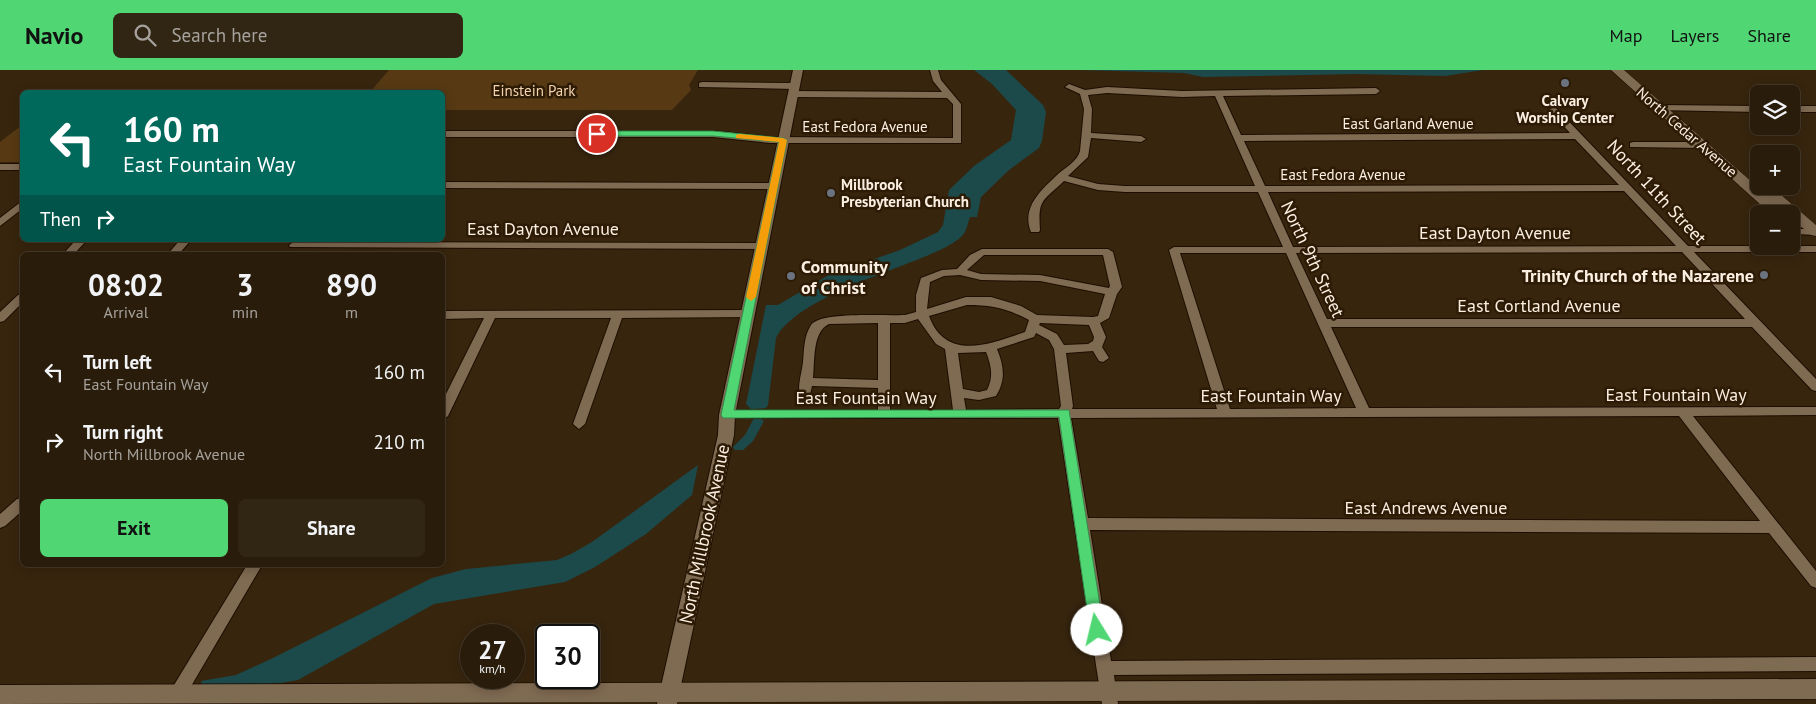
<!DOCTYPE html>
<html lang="en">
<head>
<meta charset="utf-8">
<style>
  body { margin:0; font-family:"PT Sans",sans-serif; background:#312513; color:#f1f3f6; height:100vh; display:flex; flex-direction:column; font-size:19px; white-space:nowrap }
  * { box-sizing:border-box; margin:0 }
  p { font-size:16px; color:#a5a19c }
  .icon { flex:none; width:28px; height:28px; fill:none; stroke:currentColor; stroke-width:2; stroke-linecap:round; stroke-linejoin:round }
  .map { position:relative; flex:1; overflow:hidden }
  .panel { position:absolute; left:20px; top:182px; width:425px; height:315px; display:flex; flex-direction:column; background:#291c0a; border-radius:8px; box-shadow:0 2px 12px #0003,0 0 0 1px #453a2b }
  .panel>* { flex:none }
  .banner { position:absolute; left:20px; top:20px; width:425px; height:152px; border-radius:8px; box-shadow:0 2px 12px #0003,0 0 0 1px #453a2b; background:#00695c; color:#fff; overflow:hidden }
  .controls { position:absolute; left:1750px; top:15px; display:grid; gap:10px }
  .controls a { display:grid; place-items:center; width:50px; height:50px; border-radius:8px; background:#291c0a; box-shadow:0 2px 12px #0003,0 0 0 1px #453a2b; font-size:25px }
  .speed { position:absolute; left:460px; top:554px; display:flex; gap:10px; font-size:25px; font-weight:700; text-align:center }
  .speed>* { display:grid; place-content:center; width:65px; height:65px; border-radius:50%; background:#291c0a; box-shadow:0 2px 12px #0003,0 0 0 1px #453a2b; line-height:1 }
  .speed small { font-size:12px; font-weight:400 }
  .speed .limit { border:2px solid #111; border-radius:8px; background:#fff; color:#111 }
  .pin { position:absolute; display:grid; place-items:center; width:42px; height:42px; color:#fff; margin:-21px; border:2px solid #fff; border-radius:50%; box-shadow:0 1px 5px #0007 }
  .me { position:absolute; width:55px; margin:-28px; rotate:351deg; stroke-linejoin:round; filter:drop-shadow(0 0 4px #0008) }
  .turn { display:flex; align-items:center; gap:18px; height:105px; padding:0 20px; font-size:22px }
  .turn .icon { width:65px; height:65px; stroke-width:2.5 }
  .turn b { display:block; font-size:35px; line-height:42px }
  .then { display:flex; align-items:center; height:48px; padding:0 20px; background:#0003; gap:10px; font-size:19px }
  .eta { display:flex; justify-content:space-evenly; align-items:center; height:85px; text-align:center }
  .eta b { font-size:30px; font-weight:600; line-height:35px }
  .action { display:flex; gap:10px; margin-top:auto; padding:10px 20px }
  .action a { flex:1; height:58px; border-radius:8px; background:#51d674; color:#111; font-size:20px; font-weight:600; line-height:58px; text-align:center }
  .action a+a { background:#312513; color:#f1f3f6 }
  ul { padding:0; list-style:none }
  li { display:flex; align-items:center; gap:15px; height:70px; padding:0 20px }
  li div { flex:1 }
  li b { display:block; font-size:19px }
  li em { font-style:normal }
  header { display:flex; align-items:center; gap:30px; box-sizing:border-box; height:70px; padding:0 25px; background:#51d674; color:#111 }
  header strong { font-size:24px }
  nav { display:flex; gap:28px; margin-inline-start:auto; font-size:18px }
  .search { width:350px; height:45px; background:#312513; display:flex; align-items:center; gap:12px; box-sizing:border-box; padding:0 18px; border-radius:8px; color:#a5a19c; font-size:19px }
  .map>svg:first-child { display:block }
</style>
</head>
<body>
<header>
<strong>Navio</strong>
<div class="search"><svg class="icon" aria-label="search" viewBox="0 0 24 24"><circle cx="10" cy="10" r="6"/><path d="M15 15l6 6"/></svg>Search here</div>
<nav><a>Map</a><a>Layers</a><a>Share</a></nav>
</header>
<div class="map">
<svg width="1816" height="634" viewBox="0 0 1816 634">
  <rect width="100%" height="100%" fill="#37250e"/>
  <path fill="#573a14" d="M389 0H698L689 15 691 20 672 40H443L442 22H370Z
    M22 55V92H0V72Z"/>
  <path fill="#1c4a4b" d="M974 0H1006L1043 35 1046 42 1042 71 1039 78 1009 100 981 127 977 147H970C968 152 967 158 965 162 958 174 931 184 919 189 882 204 794 232 776 268L768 335 766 338 751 339 746 334 766 235H778L829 205 900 180 938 162 943 155 949 120 974 96 1011 70 1016 40 992 14Z
    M1081 0H1483L1445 6 1355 4 1203 7 1184 3Z
    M698 395 692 425 646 464 595 497 565 512 434 534 298 610 269 615 202 616 201 611 236 605 271 589 432 508 466 499 557 490 571 484 592 472Z"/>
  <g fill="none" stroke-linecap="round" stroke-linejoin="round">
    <path fill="#1c4a4b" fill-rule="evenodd" d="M758 347 764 351 753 371 743 380H735L733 377 745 365 754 348Z"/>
    <g stroke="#1e0e00" stroke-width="2">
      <path id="minor" d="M930 0H938L941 10 961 34V73H770L713 67H442V61H713L770 67 953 68V34L947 28 793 27 789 24 793 21 942 22 933 11Z
        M702 12 794 13 798 16 794 19 699 17V13Z
        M1069 14 1085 20 1107 17 1182 21 1376 18 1380 21 1376 24 1223 26 1241 65 1570 63 1549 40 1553 37 1556 38 1688 176H1816V182H1694L1816 309V321L1812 320 1752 257H1331L1369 338 1816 337V345L1693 346 1816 501V518L1811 516 1769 463 1090 460 1111 591 1816 587V601L1114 605 1118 634H1102L1058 348H722L721 345 727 340H878V318L812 316 809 329H801C796 320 802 302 803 292 804 279 804 266 811 255 820 241 887 246 905 245L916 242V225L921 208 942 200 957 199 970 185 982 179H1108L1113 182 1122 217 1117 224 1109 248 1100 253 1106 267 1102 277 1109 288 1103 292 1099 291 1093 281 1066 283 1073 336 1072 339H1217L1169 180 1174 177H1283L1258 122H1125L1098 120 1064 111C1042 132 1038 129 1040 160L1039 162H1031C1021 138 1041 120 1056 106 1064 98 1077 92 1080 81L1084 39 1080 24 1065 17ZM1107 23 1182 27 1215 26 1255 116H1125L1098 114 1068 106 1088 87 1091 68 1141 72 1146 69 1141 66 1091 63 1092 39 1088 25ZM1575 69 1619 115 1265 116 1244 71ZM1624 121 1676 176 1293 177 1268 122ZM1682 182 1745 249H1327L1296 183ZM1180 183H1286L1356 338 1230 339ZM984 185H1103L1110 216 1109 218 1040 205 981 204 967 200ZM960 205 981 210 1040 211 1105 224 1098 246 1093 247 1037 245 1021 236 991 227H966L927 239 930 212 944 206ZM967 235C992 235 1006 238 1029 250L1025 262C990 274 946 292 929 246ZM918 249 936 274 945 279 953 340H890V253H905ZM878 253V310L813 308C815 291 812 262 829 254ZM1040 253 1089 255 1094 267 1093 271 1088 274 1064 275 1057 264 1039 255ZM1036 263 1049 270 1054 279 1061 336 1059 339 966 340 964 328 979 330 996 326C1006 310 1004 296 997 279L1034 267ZM986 282C991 295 994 306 987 320L979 322 963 319 958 283ZM1679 346 1760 451 1088 448 1071 348Z
        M1660 35 1759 36V42L1657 40V36Z
        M1791 36H1816V42H1791Z
        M1633 72H1701L1706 75 1701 78 1630 77V73Z
        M0 94H22V100H0Z
        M442 112 774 113 779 116 774 119 442 118Z
        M22 131V139L0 156V148Z
        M1801 159H1816V165L1797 164 1796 162Z
        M76 170H87L73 185H62Z
        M180 170H191L178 185H167Z
        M294 172 762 173 767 176 762 179 290 177 289 175Z
        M22 224V233L4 251 0 252V242L18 225Z
        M747 240 751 241 753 244 751 247 622 248 585 354 579 359 573 354 611 248H495L448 346 442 350V332L484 248 442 249V241Z
        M22 428V441L5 456 0 458V444L17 429Z
        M247 495H262L183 630 177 633 171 630 169 625 171 620Z"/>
    </g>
    <g stroke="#1e0e00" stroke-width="2">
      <path id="tertiary" d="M793 0H803L735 345 734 365 677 634H657L718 365 719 345Z"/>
    </g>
    <g stroke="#1e0e00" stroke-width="1">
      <path id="secondary" d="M1611 0H1624L1768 126 1775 123 1780 124 1816 155V166L1811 165 1791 148V144H1771Z
        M1816 609V629L0 634V615Z"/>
    </g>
    <use href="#minor" fill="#7f6a52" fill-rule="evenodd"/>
    <use href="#tertiary" fill="#7f6a52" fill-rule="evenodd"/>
    <use href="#secondary" fill="#7f6a52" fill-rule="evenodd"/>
  </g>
  <path fill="#51d674" stroke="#358b4b" d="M713 61 783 68 787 70 734 340H1069L1104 560 1102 564 1097 566 1092 564 1090 560 1059 347 723 348 721 345 779 72 713 66H597L593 64 597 61Z"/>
  <path fill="#f59e0b" d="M739 64 783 68 787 70 756 227 751 231 746 227 779 72 736 68V65Z"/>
  <g fill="#6b7280" stroke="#2d1b05" stroke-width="2">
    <circle cx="1565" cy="13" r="5"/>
    <circle cx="831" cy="123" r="5"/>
    <circle cx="1764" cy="205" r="5"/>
    <circle cx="791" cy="206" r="5"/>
  </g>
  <g text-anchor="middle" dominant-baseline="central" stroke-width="5" stroke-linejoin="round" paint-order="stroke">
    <g font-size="15" fill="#f4d4ae" stroke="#2d1b05">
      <text x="534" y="20">Einstein Park</text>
    </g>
    <g font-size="15" font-weight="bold" fill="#fbefe1" stroke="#2d1b05">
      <text x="1565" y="30">Calvary<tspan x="1565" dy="17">Worship Center</tspan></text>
      <text x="841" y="114" text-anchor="start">Millbrook<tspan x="841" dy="17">Presbyterian Church</tspan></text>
    </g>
    <g font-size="15" fill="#fbefe1" stroke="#2d1b05">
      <text x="1408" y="53">East Garland Avenue</text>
      <text x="865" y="56">East Fedora Avenue</text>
      <text transform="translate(1687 62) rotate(41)">North Cedar Avenue</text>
      <text x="1343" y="104">East Fedora Avenue</text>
    </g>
    <g font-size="18" fill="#fbefe1" stroke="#2d1b05">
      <text transform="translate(1657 122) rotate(47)">North 11th Street</text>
      <text x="543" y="158">East Dayton Avenue</text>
      <text x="1495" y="162">East Dayton Avenue</text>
      <text transform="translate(1313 189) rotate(65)">North 9th Street</text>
      <text x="1539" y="235">East Cortland Avenue</text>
      <text x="1676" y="324">East Fountain Way</text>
      <text x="1271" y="325">East Fountain Way</text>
      <text x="866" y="327">East Fountain Way</text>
      <text x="1426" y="437">East Andrews Avenue</text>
      <text transform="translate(704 464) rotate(-78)">North Millbrook Avenue</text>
    </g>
    <g font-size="18" font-weight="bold" fill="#fbefe1" stroke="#2d1b05" text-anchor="start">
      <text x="801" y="196">Community<tspan x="801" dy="21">of Christ</tspan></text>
      <text x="1754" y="205" text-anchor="end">Trinity Church of the Nazarene</text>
    </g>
  </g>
</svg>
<div class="controls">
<a><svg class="icon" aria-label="layers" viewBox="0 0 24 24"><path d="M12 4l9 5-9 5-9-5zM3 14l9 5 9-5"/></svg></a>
<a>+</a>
<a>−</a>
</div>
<div class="speed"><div>27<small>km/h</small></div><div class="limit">30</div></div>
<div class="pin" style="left:597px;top:64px;background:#d93025"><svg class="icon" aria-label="arrive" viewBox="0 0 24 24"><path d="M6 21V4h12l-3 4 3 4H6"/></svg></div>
<svg class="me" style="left:1097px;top:560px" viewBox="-20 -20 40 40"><circle r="19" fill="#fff"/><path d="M0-13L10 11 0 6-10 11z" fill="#51d674"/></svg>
<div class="banner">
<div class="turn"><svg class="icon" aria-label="left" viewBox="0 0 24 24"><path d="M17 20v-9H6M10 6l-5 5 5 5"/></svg><div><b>160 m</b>East Fountain Way</div></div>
<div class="then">Then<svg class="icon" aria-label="right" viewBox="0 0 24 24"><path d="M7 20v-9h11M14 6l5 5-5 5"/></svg></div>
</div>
<section class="panel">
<div class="eta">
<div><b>08:02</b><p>Arrival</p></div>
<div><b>3</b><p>min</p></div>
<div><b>890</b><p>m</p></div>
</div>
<ul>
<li><svg class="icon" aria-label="left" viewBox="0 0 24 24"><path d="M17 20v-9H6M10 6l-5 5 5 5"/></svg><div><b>Turn left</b><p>East Fountain Way</p></div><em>160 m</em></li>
<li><svg class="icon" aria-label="right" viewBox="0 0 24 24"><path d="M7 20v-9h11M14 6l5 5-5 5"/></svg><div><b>Turn right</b><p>North Millbrook Avenue</p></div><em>210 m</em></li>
</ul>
<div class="action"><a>Exit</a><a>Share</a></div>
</section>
</div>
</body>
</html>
